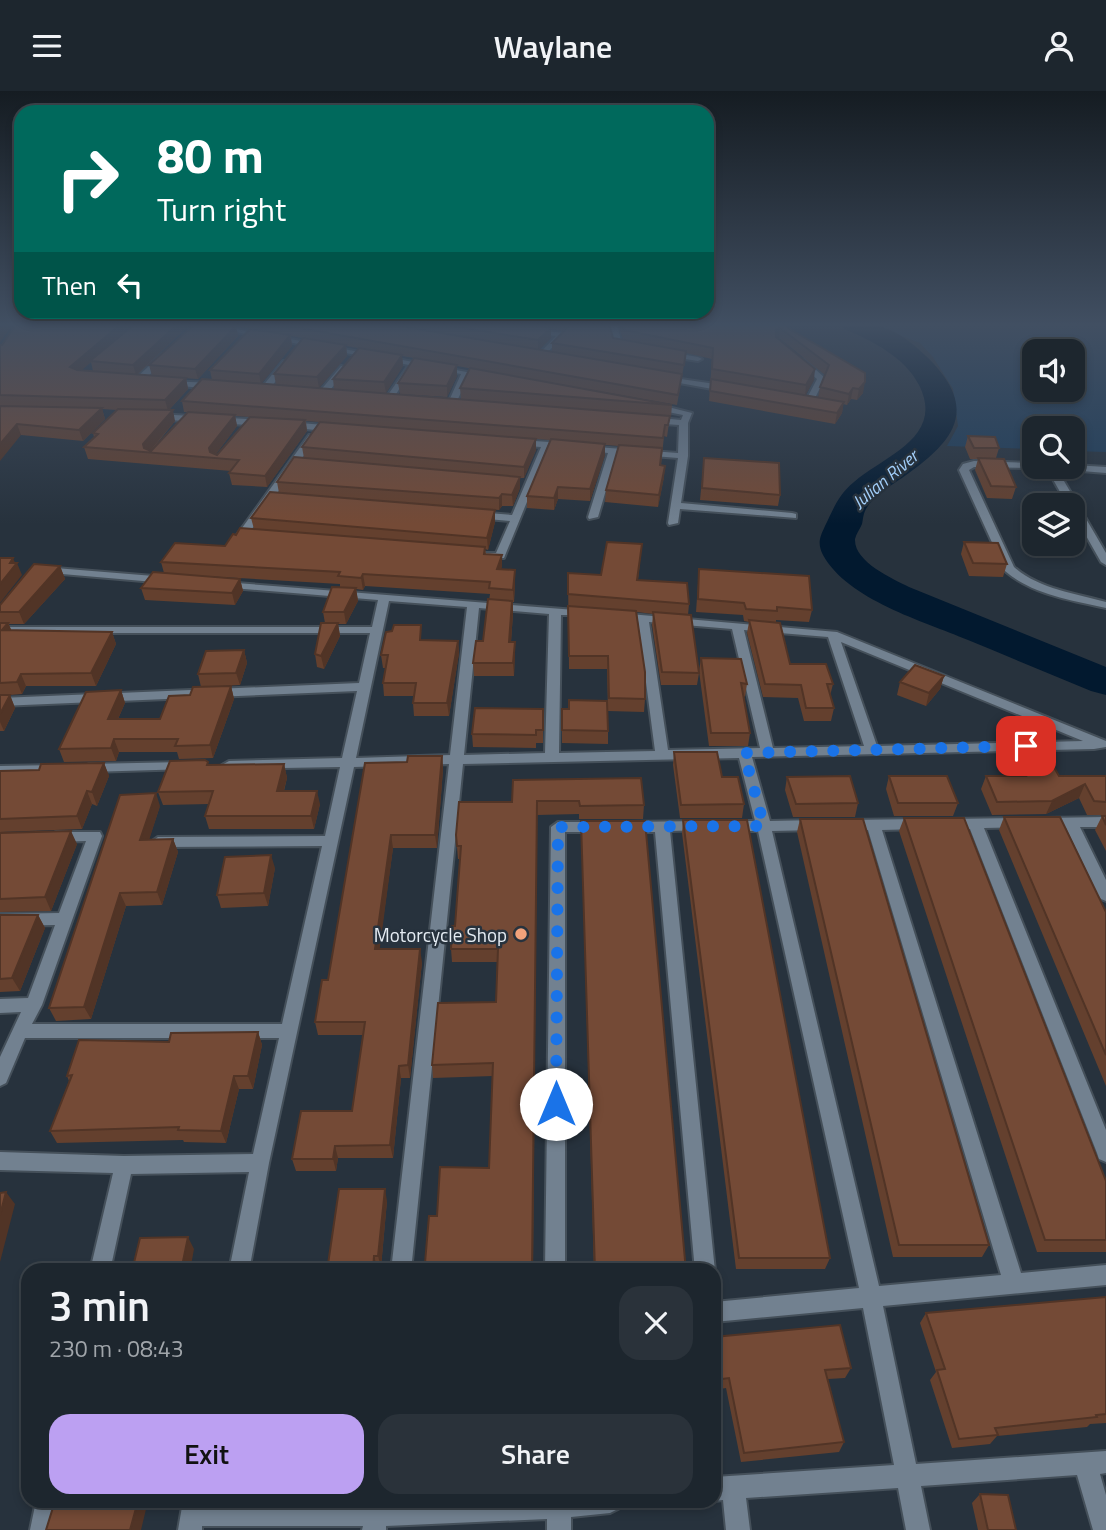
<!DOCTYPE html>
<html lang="en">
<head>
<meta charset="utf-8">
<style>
  body { margin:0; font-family:"Titillium Web",sans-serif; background:#2a323a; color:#f1f3f6; height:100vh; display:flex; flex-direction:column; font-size:26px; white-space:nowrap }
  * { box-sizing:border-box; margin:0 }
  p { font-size:23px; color:#a0a5aa }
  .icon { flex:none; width:38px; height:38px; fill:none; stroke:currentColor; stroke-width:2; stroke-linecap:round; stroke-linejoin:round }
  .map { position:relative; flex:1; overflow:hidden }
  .side { position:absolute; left:21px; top:1172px; width:700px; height:245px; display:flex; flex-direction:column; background:#1d262e; border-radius:21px; box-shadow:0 4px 10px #0003,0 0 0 2px #3b434a }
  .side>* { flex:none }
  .top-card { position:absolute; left:14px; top:14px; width:700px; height:214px; border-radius:21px; box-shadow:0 4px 10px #0003,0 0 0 2px #3b434a; background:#00695c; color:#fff; overflow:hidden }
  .tools { position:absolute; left:1022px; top:248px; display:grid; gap:14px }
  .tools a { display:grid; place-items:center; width:63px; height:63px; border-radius:14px; background:#1d262e; box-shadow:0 4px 10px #0003,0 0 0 2px #3b434a; font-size:35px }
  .pin { position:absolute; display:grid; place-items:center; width:60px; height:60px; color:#fff; margin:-30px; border-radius:14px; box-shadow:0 4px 10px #0006 }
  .me { position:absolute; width:77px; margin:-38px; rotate:0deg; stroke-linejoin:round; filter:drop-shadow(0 0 5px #0008) }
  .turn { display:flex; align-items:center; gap:24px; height:147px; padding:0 28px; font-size:32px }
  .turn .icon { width:91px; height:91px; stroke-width:2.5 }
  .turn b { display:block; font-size:49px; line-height:60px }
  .then { display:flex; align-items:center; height:66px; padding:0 28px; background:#0003; gap:14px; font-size:26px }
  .round { display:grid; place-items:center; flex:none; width:74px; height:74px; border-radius:21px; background:#2a323a }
  .head { display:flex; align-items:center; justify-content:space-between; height:119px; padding:0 28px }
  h1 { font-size:42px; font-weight:600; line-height:52px }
  .cta { display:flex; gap:14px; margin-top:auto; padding:14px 28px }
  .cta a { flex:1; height:80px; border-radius:21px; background:#bca0f2; color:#111; font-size:28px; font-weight:600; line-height:80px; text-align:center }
  .cta a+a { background:#2a323a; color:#f1f3f6 }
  header { display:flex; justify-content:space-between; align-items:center; height:91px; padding:0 28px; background:#1d262e; font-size:32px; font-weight:600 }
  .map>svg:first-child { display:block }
</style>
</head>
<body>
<header><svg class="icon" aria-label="menu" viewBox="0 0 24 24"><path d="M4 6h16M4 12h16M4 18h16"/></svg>Waylane<svg class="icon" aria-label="person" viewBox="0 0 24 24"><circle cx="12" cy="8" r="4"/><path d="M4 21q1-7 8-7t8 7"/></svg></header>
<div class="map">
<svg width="1106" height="1439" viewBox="0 0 1106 1439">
  <rect width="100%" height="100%" fill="#27323d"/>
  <path fill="#1e3d5a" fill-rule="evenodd" d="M868 232H1106V361L1073 360V338H1034V358L947 355 958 335 953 298 933 266 920 252ZM1034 261H1073V299H1034Z"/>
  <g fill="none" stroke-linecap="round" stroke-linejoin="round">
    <path fill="#02192f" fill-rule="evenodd" d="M840 232C878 230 898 238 926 265 981 318 955 350 902 387 890 395 873 405 866 418 863 423 863 429 862 433 860 438 856 443 855 448 854 471 892 487 909 496L1106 576V604L1091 600C1050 583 1009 566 968 549 923 530 848 509 823 464 817 452 820 446 825 435 834 417 838 404 854 391 886 364 945 346 919 294 905 266 871 249 844 238Z"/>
    <g stroke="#45505a" stroke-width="4">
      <path id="street" d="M189 232H204L488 285 484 287 469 285 456 312 452 315 448 312 461 283 412 274 413 276 393 308 389 311 385 308 409 274Z
        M609 232H617L621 251 632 253V257L614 255Z
        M532 238 562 242 566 244 541 267 537 265 556 245 532 242Z
        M669 261 698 266 702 268 698 270 666 265V261Z
        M162 263 169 265 142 291H136V287Z
        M799 269H805L825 287 812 313 805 311 817 288 799 273Z
        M283 270 290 272 268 300H262V296Z
        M341 275 348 277 326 304H320V300Z
        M660 285 729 295 733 298 729 301 663 289 659 287Z
        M166 290 215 292 219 295 215 298 169 294H166Z
        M656 313 692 322 688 332V365L681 412 792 422 796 423V427L680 418 678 432 669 434 668 432 678 367 617 362 598 426 589 428 588 426 608 362 582 359V355L678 362 679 334 650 332 646 329 650 326 681 329 683 324 653 318V314Z
        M156 323 265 329 269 332 265 335 153 328 152 326Z
        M289 331 335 335 339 338 335 341 286 336V332Z
        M309 344 317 346 249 442 257 445 252 448 238 446 237 444Z
        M519 349 565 352 570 355 565 358 549 357 504 467 481 466V462H496L510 430 476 427 471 424 476 421 512 424 541 356 516 354V350Z
        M974 370 1034 372V376L1037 377 974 376 969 379 1014 476C1039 498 1074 502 1106 511V517C1072 509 1033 504 1005 480L959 379 963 373Z
        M1073 374 1106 376V382L1057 378 1106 462V474L1101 471 1073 422V415H1068L1046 376H1073Z
        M43 476 166 486 171 489 166 492 39 481 38 479Z
        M224 491 588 520V524H561L559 662 655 660 638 530 614 527 612 525 618 522 837 541 1106 650V656L1094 658 752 666 770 730 817 729 824 734 817 739 772 740 879 1195 1001 1184 868 739 843 738 841 734 848 729 919 728 926 733 919 738 882 739 1021 1182 1106 1174V1194L883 1215 916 1373 1106 1360V1382L1100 1383 1106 1404V1439H1093L1077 1384 921 1395 930 1439H906L898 1397 746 1407 750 1439H726L723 1409 714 1410V1386L894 1374 863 1217 714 1231V1211L859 1197 758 740H732L725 735 732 730H755L739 667 463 673 411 1180H391L449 673 354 676 269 1072 249 1180H229L249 1081 131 1083 110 1180H90L113 1082 0 1079V1061L124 1065 253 1063 279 947H25L6 992 0 995V966L21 921 0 922V908L28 907 55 834 0 835V823L59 822 86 750 56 751 49 746 56 741H100L102 745 42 914 32 933H282L322 755 158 756 151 751 158 746 325 745 340 676 229 678 222 674 229 670 342 667 357 600 0 615V607L359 592 370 542H0V536H372L378 509 220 496V492ZM389 510 467 516 450 664 356 667ZM479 517 549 523 545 662 464 664ZM649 531 732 538 760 657 668 659ZM744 539 828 546 864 655 773 657ZM841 551 1083 650 877 655Z
        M184 671 189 672 191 675 189 678 89 681 82 677 89 673Z
        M58 674 63 675 65 678 63 681 0 685V675Z
        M1106 726V736H1080L1106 789V810L1101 808 1098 804 1066 737H1044L1037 732 1044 727Z
        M1020 727 1027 732 1025 736 984 737 1106 1039V1071L1099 1068 1097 1062 970 738H949L942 733 949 728Z
        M702 730 707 731 709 735 707 739 670 740 715 1180 714 1183V1180H695L655 741H627L620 736 627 731Z
        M558 731H597L604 736 597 741H565V1180H545L551 736Z
        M36 1410H59L54 1439H30Z
        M183 1410H621L618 1418 610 1422 571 1426V1439H547V1428L386 1435V1439H362L363 1435H202V1439H178Z"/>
    </g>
    <use href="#street" fill="#728190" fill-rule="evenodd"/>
  </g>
  <path fill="#64402e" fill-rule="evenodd" d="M196 232H609L613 247 623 249 618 232H786L788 237 863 302 857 309 851 308 847 314 843 313 842 322 835 333 709 310 712 268 686 262 677 314 457 275V285L447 306 400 303 398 292 426 269 402 265 403 275 386 302 555 316 461 308 460 297 672 314 671 326 670 325 667 346 664 345 661 374 664 386 658 416 605 411 606 399 619 355 605 354V364L590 410 558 408 554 419 527 417V405L550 349 536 348V359L524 387H520V397L513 415H502L499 419 423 414 495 419V431L488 459 485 458 486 463 502 464 501 478 515 491 514 511H513V523L511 551H515L514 585H474L473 572 483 550 490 503 365 495 363 499 356 498 358 510 346 533H338L340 545 324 578 317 576 315 563 325 532 323 521 340 496V493L204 485 240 488 243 500 235 514 145 509 141 497 164 482 161 471 225 455 236 444 254 438 251 427 279 402 277 391 304 367 302 356 319 331 306 330 307 340 267 396 232 394 229 382 231 380 88 368 84 356 94 346 93 342 117 319 102 318 105 328 83 350 21 344 0 314V254L188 235 137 284 186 287 188 298 169 319 175 330 151 360 188 321H184L182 310 212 289 210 279 250 238 236 235 238 245 198 288 152 285 149 274ZM551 238 564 240 552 252V261L539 259 551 247ZM291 245 319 250 274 283 276 294 261 293 292 255ZM779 247 825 284 820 296 818 307 805 305 814 289 778 248ZM346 255 370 259 333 288 334 298 319 297 347 265ZM91 271 93 280 81 279ZM235 325 250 326 217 364 216 363 237 335Z
    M968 345 999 357 996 367 1016 396 1012 408 987 407 975 379 978 368H970L965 356Z
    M704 367 780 404 778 415 700 409Z
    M964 451 1007 473 1003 486 969 485 961 463Z
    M642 453 638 489 689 513 688 524 699 582 697 594H661L652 534 653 523 637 521 645 608 644 621 608 620 607 578H569L568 482 601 484Z
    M60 475 65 488 24 533H9L11 539 112 541 116 553 96 595H26L22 603 10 604 15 617 4 640H0V514Z
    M699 478 812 519 809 531 776 529V531L790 573 833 593 830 605 834 617 831 630H804L798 607 763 606 747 542 749 531 744 530 743 524 696 521Z
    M422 549 458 550 459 562 449 625H414L413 612 414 605H384L383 592 386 577H383L381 564Z
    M244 559 247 572 240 594 201 596 198 583Z
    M701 567 747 593 745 606 744 605 750 642 748 655H709L699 580Z
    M944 585 940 598 926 615 897 604 900 591Z
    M231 595 234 608 213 667 179 668 177 661H119L116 670 64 671 59 658 121 599 125 612 118 628H160L190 604Z
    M543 618V652H536V657L473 656 472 643Z
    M562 618 608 640V653L562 652Z
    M1014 659 1059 685H1106V724H1087L1079 707 1046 723 992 724 981 698 986 685H1015L1009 672Z
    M674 661 722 686 744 713 742 727H680L673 674Z
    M442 665 443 678 437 757H393L379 858 422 871 410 987H401L393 1067H338L336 1080H296L292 1068 352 1020 363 944H318L315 931 328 889 407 671Z
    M104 672 109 685 97 715 92 713 82 738 0 741V680L39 679Z
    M284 673 287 687 284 700 320 713 314 738H209L205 725 209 713 163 714 158 701 209 674Z
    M889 685 958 712 953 725H894L886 698Z
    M787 686 858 712 855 726H793L785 699Z
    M513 689 644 714 643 728H579V723L537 724 533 1180H426L425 1172 437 1125 489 1077 493 985 433 987 432 974 496 911 497 871H452L451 858 455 835 460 768H458L456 744 512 711Z
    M160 715 149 748H173L178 761 162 814 126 815 91 928 56 930 49 917Z
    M1102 725H1106V760L1095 739Z
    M1004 726 1106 821V995L999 739Z
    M904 727 1106 1090V1161H1037L899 740Z
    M800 728 989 1154 982 1166H893L797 741Z
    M683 729 830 1167 825 1178H736L682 742Z
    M581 730 686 1180H594Z
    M0 742 77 753 51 820 0 821Z
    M275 777 268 815 221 817 217 804Z
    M0 824H38L45 837 20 900 0 901Z
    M258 941 262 954 253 998H239L226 1052 184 1051 183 1049 57 1052 50 1040 69 990 67 985 169 951Z
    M387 1110 381 1176H377V1180H327Z
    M1106 1206V1332L1090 1333 1087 1336 997 1345 990 1353 952 1357 930 1289 936 1281 920 1232 926 1222Z
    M714 1246 851 1277 845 1287 828 1288 844 1351 839 1361 741 1371 726 1297 714 1299Z
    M980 1403 1016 1439H978L972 1412Z"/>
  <path fill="#513426" d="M3 232H14L0 251V236Z
    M122 232H136L74 286 70 276Z
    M179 232H188V235L136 284 133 274Z
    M236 235 238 245 198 288 195 278Z
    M551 237V247L538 259V249Z
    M780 237 779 247 774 248 776 238Z
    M290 244 292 255 261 293 259 283Z
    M346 254 347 265 319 297 317 286Z
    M402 264 403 275 386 302 384 291Z
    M457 274V285L447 306V295Z
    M815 278 814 289 805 305 806 294Z
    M186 287 188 298 168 320 165 309Z
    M865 291 863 302 857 309 859 298Z
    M853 297 851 308 847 314 849 303Z
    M844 311 842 322 835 333 837 322Z
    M102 317 105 328 83 350 79 339Z
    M173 319 175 330 148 362 145 361 143 353Z
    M235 324 237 335 213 367H212L209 357Z
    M305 329 307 340 267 396 265 385Z
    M17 333 21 344 0 370V353Z
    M536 348V359L524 387V376Z
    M605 353V364L590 410V398Z
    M665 375 664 386 658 416 659 404Z
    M520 386V397L513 415 512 404Z
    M558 396V408L554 419V407Z
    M502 403V415L499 419V407Z
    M495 419V431L488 459 487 447Z
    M502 464V476L498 490 497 478Z
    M13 467 16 474 17 472 22 484 0 512V493L10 472Z
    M60 475 65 488 24 533 19 521Z
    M515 479V491L514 511 513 499Z
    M363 483 365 495 363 499 361 487Z
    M240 488 243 500 235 514 232 502Z
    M356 497 358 510 346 533 344 521Z
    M512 510 513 523 510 564 509 551Z
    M8 532 14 545 2 539Z
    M338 532 340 545 324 578 321 565Z
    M112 541 116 553 96 595 91 582Z
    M458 550 459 562 449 625 447 612Z
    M515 551V564L514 585 513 572Z
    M244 559 247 572 240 594 236 582Z
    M21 583 26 595 22 603 17 591Z
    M944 585 940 598 926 615 929 602Z
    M231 595 234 608 213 667 210 654Z
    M121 599 125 612 112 641 108 628Z
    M10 604 15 617 4 640 0 631V623Z
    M114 648 119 661 116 670 111 657Z
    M442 665 443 678 437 757 435 744Z
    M104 672 109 685 97 715 92 701Z
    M284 673 287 687 280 713 277 700Z
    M1085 693 1079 707 1046 723 1052 710Z
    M87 700 92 713 82 738 77 725Z
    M317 700 320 713 314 738 311 725Z
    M156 702 160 715 145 762 140 749Z
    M71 740 77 753 51 820 45 806Z
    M391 744 393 757 378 871 375 858Z
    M173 748 178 761 162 814 157 801Z
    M271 764 275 777 268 815 264 802Z
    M120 802 126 815 91 928 84 916Z
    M38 824 45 837 20 900 12 887Z
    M420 858 422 871 410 987 408 974Z
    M258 941 262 954 253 998 248 985Z
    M399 975 401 987 393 1067 390 1054Z
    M234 985 239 998 226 1052 221 1040Z
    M335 1055 338 1067 336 1080 333 1068Z
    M385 1098 387 1110 381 1176 378 1165Z
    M6 1101 15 1113 0 1171V1124Z
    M188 1146 194 1158 190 1180H181Z
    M374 1165 377 1176V1180H373Z
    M138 1410H148L141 1439H130Z"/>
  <path fill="#744a36" stroke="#513426" stroke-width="2" d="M17 232H122L70 276 77 279 186 287 165 309 0 304V254H2Z
    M136 232H179L133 274 90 270Z
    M196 232H218L236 235 195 278 149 274Z
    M271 232H383L682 283 678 304Z
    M433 232H522L551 237 538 249Z
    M567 232H609L613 247 686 260 684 274 552 252 568 236Z
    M621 232H786L788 237 865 282V291L859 298 853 297 849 303 820 296 829 274 780 237 776 238V246L815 278 806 294 712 278 713 257 624 239Z
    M250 238 290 244 259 283 210 279Z
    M303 247 346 254 317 286 274 283Z
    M359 257 402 264 384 291 333 288Z
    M414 267 457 274 447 295 398 292Z
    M470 277 672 314 460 297Z
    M202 288 670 325 668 334H665L663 347 182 310Z
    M711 288 844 311 837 322 710 300Z
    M0 315 102 317 79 339 17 333 0 353Z
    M118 318 173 319 143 353 144 357 151 360 188 321 235 324 209 357 210 361 217 364 250 326 305 329 265 385 229 382 239 369 84 356 98 343 93 342Z
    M320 331 536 348 524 376 302 356Z
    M968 345 995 346 999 357H974Z
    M551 348 605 353 590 398 558 396 554 407 527 405Z
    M619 354 662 357 660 374 665 375 659 404 606 399Z
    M294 366 520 386 512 404 502 403 499 407 277 391Z
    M704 367 779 372 780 404 702 397Z
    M978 367 1004 368 1016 396 991 395Z
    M270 401 495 419 487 447 251 427Z
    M240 437 485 456 484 463 502 464 497 478 515 479 513 499 489 497 490 491 363 483 361 487 338 485 340 481 161 471 175 452 225 455 233 443 236 444Z
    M607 451 642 453 637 489 687 492 689 513 568 503V482L601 484Z
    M964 451 998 452 1007 473 973 472Z
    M0 467H13L10 472H17L0 493Z
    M34 473 60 475 19 521H0V514Z
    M699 478 809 485 812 519 777 516V520L746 518 744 512 698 508Z
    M153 481 240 488 232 502 141 497Z
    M332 496 356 497 344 521H323Z
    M488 508 512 510 509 551H515L513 572H473L476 550H483Z
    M568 515 636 520 645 581V608L609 607 608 565H569Z
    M653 521 691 524 699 582 662 581Z
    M749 529 780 532 790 573H826L833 593H827L834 617H806L801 594 765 593Z
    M0 532H8L2 539 112 541 91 582 21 583 17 591 0 592Z
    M321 532H338L321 565 315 563Z
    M394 534H421L420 549 458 550 447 612H413L416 592H383L388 564H381L386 541 392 540Z
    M244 559 236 582 198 583 206 560Z
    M701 567 741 568 747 593 741 592 750 642H711Z
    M915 574 944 585 929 602 900 591Z
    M231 595 210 654 175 655 178 648H114L111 657 59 658 86 601 121 599 108 628H160L169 605 190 604 193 596Z
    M0 604H10L0 623Z
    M569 609 607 610 608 640 562 639V618H569Z
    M475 617 543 618V639H536V644L472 643Z
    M1014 659H1044L1059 685H1106V711L1094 710 1085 693 1052 710 997 711 986 685H1026Z
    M674 661H717L722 686H738L744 713 681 714Z
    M408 665H442L435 744H391L375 858H420L408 974 399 975 390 1054 335 1055 333 1068H292L301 1020H352L365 931H315L322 889H328L365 672 407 671Z
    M205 669 208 671 207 674 284 673 277 700H317L311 725H205L213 700 158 701 170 670Z
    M104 672 92 701 87 700 77 725 0 728V680L39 679 41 673Z
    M850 685 858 712 796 713 787 686Z
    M889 685H947L958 712H898Z
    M641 687 644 714 580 715 579 710H537L532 1180H485V1172H425L429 1125H437L440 1076 489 1077 493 972 432 974 438 912 496 911 498 858H451L452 835H455L461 755H457L456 744 459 711H512L513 689Z
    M156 702 140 749 173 748 157 801 120 802 84 916 49 917 120 704Z
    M1102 725H1106V734Z
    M1004 726H1060L1106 821V964Z
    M904 727H964L1106 1090V1149H1045Z
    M800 728H863L989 1154H899Z
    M683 729H747L830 1167H739Z
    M581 730H645L686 1180H595Z
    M71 740 45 806 0 808V742Z
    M271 764 264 802 217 804 225 766Z
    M0 824H38L12 887 0 888Z
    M258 941 248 985H234L221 1040 178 1039 179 1036 50 1040 72 984 67 985 79 949 169 951 171 942Z
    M339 1098H385L378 1165H374L373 1180H327Z
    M6 1101 0 1124V1102Z
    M188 1146 181 1180H132L140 1147Z
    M1106 1206V1323L1096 1324 1097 1326 995 1337 998 1344 959 1348 937 1279 945 1278 926 1222Z
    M840 1234 851 1277 825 1279 844 1351 744 1362 729 1287 714 1289V1246Z
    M980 1403 1008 1404 1016 1439H988Z
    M55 1410H138L130 1439H46Z"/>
  <linearGradient id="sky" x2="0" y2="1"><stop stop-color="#151c22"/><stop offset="0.54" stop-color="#414f62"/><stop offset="1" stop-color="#414f62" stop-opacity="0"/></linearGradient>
  <rect width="1106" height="433" fill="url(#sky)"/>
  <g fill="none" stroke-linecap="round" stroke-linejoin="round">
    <path stroke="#1a73e8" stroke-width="12" stroke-dasharray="0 21.6" d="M556 1013 558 736 764 735 744 662 1026 655"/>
  </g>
  <circle fill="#f1a27b" stroke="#27323d" stroke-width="2.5" cx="521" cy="843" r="7"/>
  <g text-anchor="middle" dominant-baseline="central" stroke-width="5" stroke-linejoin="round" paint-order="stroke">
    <g font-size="18" font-style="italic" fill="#a2cef9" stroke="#27323d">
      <text transform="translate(885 388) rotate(-40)">Julian River</text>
    </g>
    <g font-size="19" fill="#e5ecf3" stroke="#27323d" text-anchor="end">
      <text x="507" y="843">Motorcycle Shop</text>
    </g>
  </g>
</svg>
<div class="tools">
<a><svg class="icon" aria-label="sound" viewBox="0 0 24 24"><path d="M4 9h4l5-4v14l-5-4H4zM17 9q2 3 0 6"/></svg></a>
<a><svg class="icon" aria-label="search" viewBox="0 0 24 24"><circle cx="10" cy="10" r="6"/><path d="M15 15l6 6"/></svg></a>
<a><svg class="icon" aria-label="layers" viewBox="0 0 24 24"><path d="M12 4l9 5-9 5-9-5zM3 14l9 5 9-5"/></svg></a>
</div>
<div class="pin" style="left:1026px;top:655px;background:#d93025"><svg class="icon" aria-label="arrive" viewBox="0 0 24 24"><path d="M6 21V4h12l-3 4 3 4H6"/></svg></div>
<svg class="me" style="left:556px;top:1013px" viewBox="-20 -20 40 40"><circle r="19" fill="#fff"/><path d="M0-13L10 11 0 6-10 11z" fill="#1a73e8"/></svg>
<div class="top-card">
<div class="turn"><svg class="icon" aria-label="right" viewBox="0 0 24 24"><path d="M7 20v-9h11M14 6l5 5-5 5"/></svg><div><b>80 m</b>Turn right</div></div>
<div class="then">Then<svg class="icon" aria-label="left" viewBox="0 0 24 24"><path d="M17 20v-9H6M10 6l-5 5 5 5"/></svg></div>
</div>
<section class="side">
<div class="head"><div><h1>3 min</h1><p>230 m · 08:43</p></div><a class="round"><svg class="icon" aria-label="close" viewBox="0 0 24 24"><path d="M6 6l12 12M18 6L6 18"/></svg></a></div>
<div class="cta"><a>Exit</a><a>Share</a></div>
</section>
</div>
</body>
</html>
